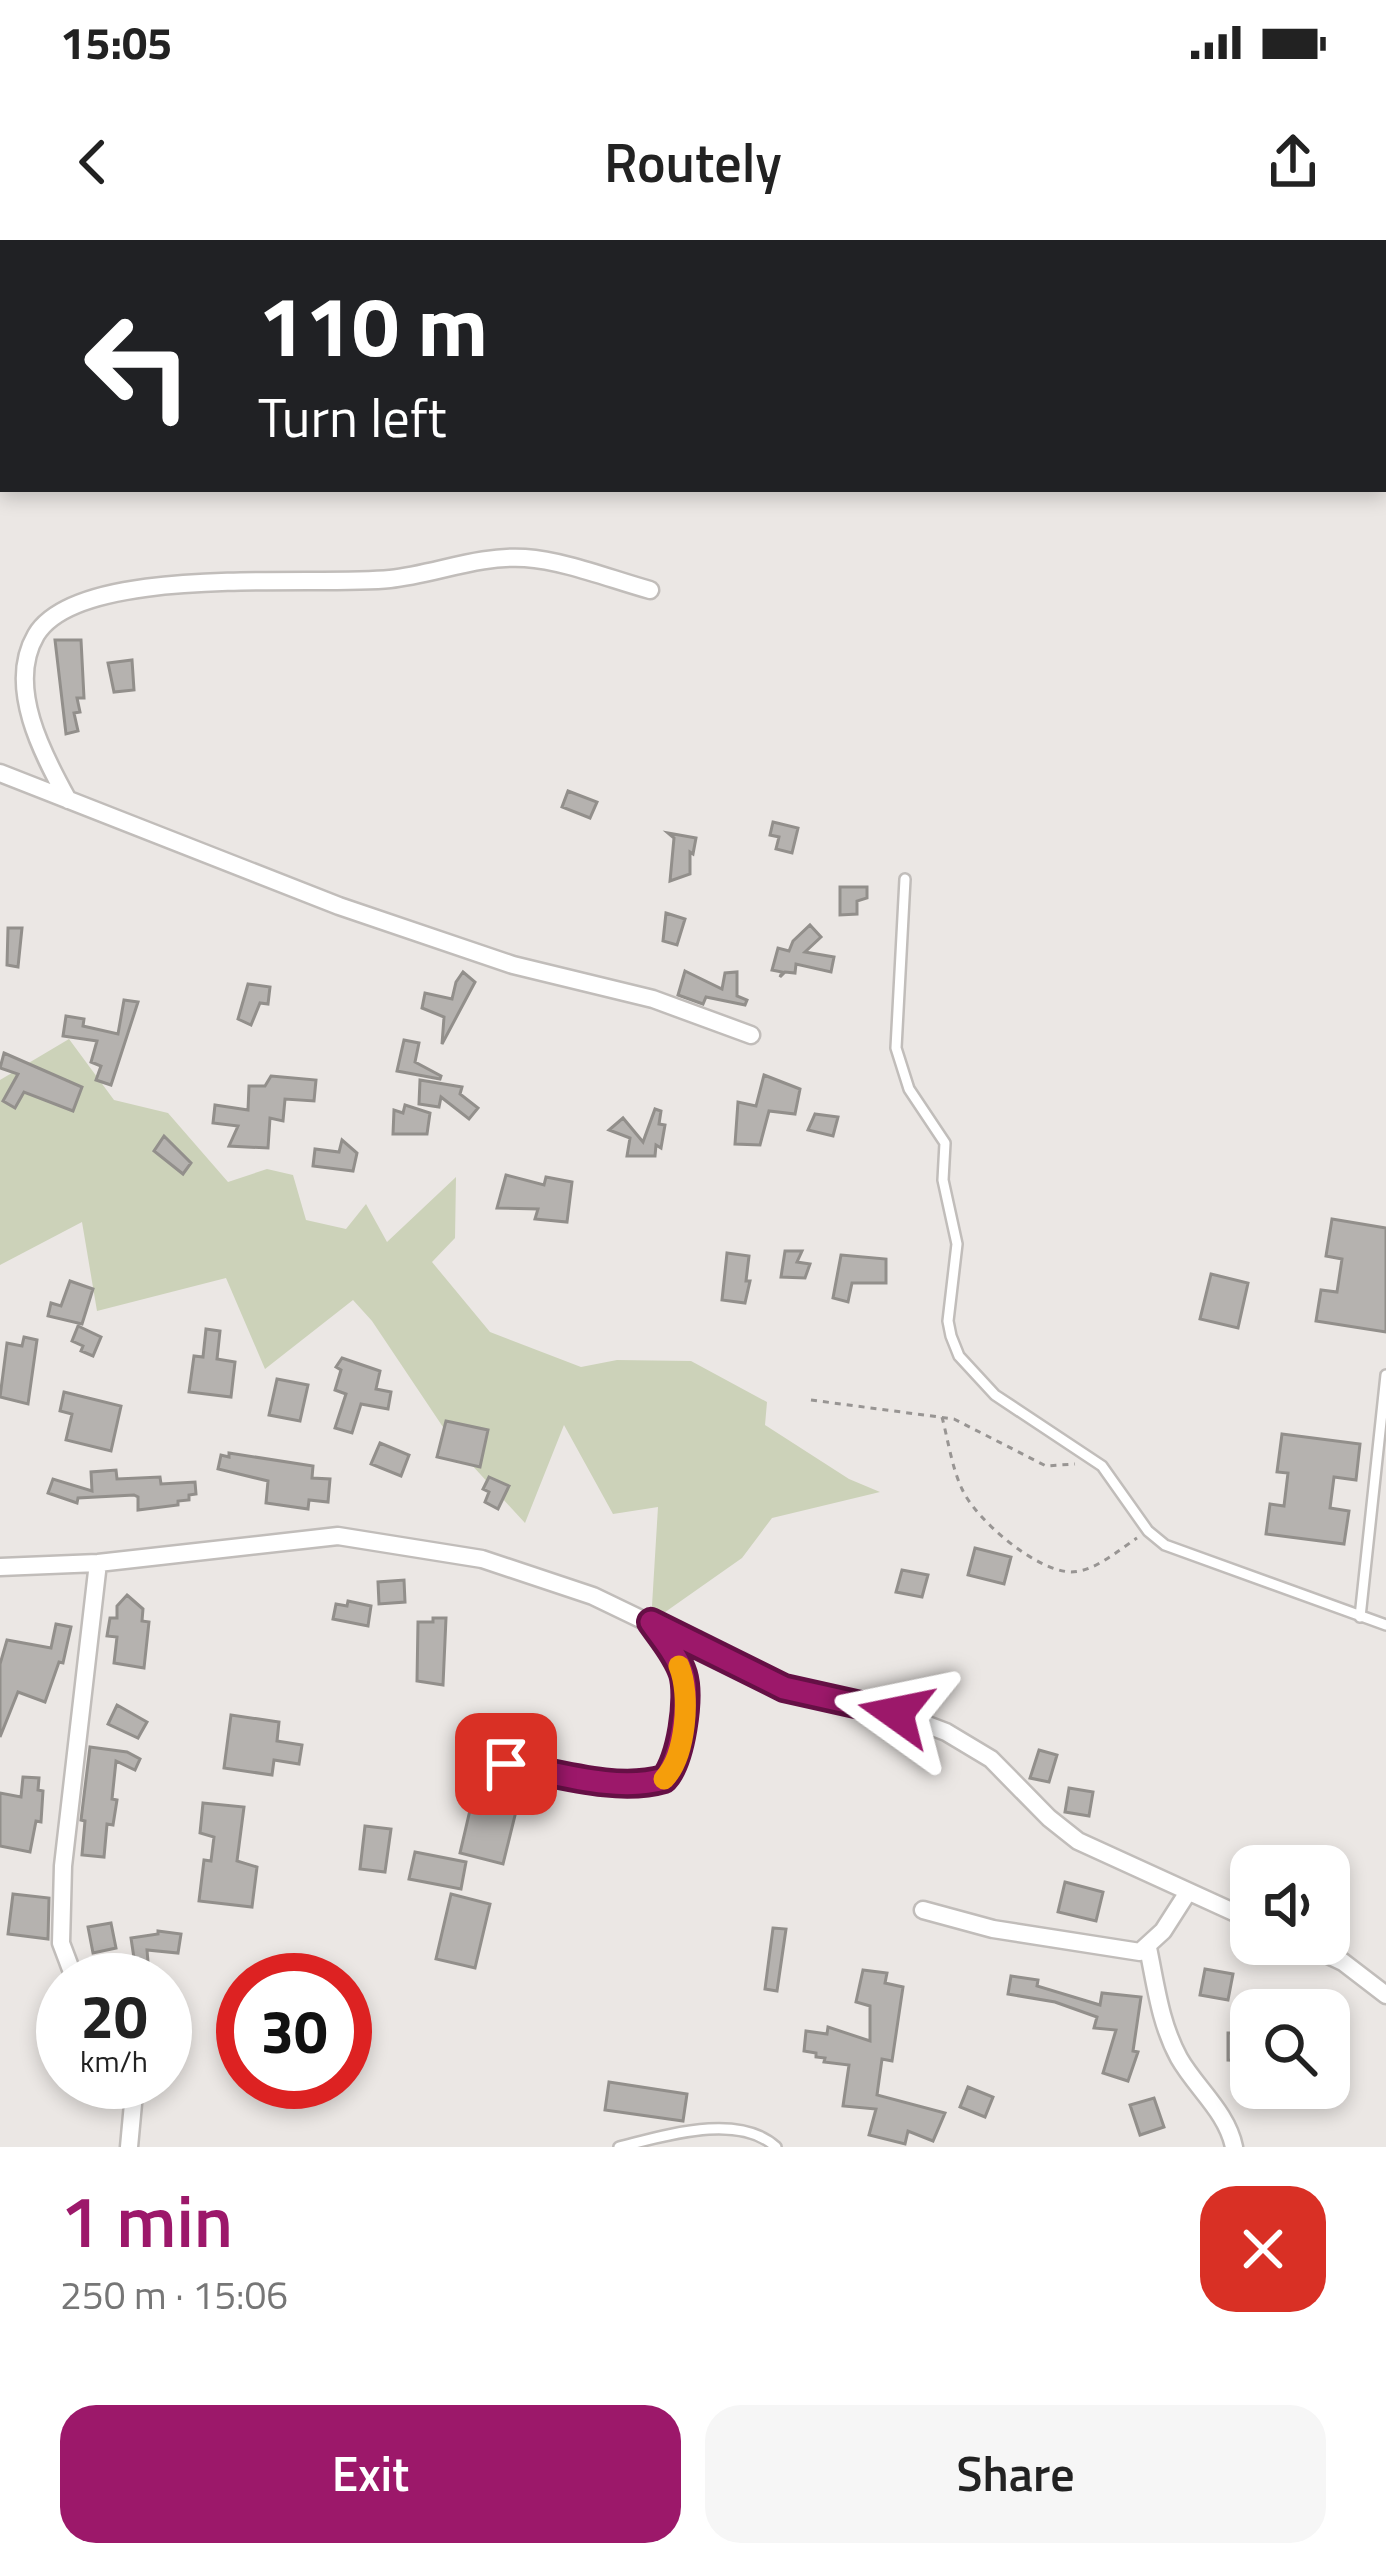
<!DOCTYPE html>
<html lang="en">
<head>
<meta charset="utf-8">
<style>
  body { margin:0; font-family:"Titillium Web",sans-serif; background:#f6f6f6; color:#222; height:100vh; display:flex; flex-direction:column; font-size:45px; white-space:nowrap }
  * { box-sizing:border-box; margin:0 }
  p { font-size:39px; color:#767676 }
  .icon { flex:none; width:66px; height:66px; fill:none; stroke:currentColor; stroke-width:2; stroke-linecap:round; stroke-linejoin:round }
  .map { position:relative; height:1907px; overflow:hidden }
  .side { display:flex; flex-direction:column; background:#fff; flex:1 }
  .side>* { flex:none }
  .top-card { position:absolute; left:0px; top:0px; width:1386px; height:252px; box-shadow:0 6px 18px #0003; background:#202124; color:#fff; overflow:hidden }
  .tools { position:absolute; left:1230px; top:1605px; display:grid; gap:24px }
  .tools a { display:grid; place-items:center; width:120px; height:120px; border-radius:24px; background:#fff; box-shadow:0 6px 18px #0003; font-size:60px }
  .speed { position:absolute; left:36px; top:1713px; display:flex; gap:24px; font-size:60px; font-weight:700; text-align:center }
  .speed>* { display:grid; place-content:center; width:156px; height:156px; border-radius:50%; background:#fff; box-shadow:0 6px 18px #0003; line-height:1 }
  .speed small { font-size:30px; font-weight:400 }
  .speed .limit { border:18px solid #d22; background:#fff; color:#111 }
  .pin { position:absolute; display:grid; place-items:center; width:102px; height:102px; color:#fff; margin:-51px; border-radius:24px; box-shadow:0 6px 18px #0006 }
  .me { position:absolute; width:132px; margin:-66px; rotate:282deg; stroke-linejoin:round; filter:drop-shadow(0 0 9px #0008) }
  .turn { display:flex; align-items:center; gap:42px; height:252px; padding:0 60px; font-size:54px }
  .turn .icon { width:156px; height:156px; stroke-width:2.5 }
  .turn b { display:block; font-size:84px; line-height:102px }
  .round { display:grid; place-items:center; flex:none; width:126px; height:126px; border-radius:36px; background:#f6f6f6 }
  .head { display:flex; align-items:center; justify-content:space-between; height:204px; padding:0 60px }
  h1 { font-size:72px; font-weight:600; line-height:90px; color:#9c186a }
  .primary-button { display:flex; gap:24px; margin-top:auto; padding:24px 60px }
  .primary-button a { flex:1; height:138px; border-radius:36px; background:#9c186a; color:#fff; font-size:48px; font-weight:600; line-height:138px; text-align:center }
  .primary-button a+a { background:#f6f6f6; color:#222 }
  .status { display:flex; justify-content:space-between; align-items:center; height:84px; padding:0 60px; background:#fff; direction:ltr }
  .status svg { height:33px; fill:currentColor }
  header { display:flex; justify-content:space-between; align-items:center; height:156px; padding:0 60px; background:#fff; font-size:54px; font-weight:600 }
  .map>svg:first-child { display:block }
</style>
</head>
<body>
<div class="status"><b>15:05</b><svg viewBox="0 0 49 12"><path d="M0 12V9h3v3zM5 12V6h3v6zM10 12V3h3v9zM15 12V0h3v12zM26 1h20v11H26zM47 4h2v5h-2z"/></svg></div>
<header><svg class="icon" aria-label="back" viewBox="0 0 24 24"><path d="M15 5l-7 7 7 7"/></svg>Routely<svg class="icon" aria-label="share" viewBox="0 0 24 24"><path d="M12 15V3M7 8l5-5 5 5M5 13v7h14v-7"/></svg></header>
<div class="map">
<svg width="1386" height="1907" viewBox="0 0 1386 1907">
  <rect width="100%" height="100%" fill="#ebe7e4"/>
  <path fill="#ccd2b9" d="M69 799 114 860 168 873 228 942 267 929 293 935 306 980 346 989 366 964 387 1002 456 937 455 998 432 1022 490 1092 581 1127 617 1120 691 1121 767 1162 765 1185 849 1239 880 1252 772 1278 742 1318 651 1382 658 1267 613 1274 564 1185 525 1283 459 1211 372 1081 353 1060 265 1129 226 1038 97 1071 82 982 0 1025V840Z"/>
  <path fill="#b5b2af" stroke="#928f8b" stroke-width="3" d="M55 400H81L84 458H77L80 472 74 473 78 491 66 494Z
    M132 420 134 450 114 452 108 423Z
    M568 551 597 562 590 578 562 567Z
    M773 582 798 588 792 613 776 609 779 597 770 595Z
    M668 593 696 598 693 614 690 612V634L670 641 674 598Z
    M840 647H867V658L857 661V674L840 675Z
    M666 673 685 679 677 705 663 701Z
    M810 685 821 697 805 712 834 717 831 732 796 724 795 733 785 732 780 737 782 732 772 730 778 708 789 711 793 701Z
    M8 688H22L18 727 7 725Z
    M685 731 722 749 725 733 737 732V756L747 760 745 765 706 757 703 764 678 755Z
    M463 732 475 742 442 804 444 777 422 768 425 753 452 759 456 742Z
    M248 744 270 747 268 764 260 763 251 785 238 779Z
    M124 760 138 762 111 845 96 840 101 826 91 822 97 801 63 796 66 776 84 779 83 786 118 794Z
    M404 800 419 803 415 822 441 836 440 839 397 831Z
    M4 813 82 847 73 871 24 852 15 868 3 861 18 834 0 828Z
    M764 835 800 849 795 874 769 871 760 905 735 904 738 862 756 866Z
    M271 836 316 840 314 861 285 859 283 881 270 878 268 908 229 906 238 886 213 883 215 865 248 870 249 846H265Z
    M420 840 462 847 460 854 478 868 469 879 441 857 439 867 419 864Z
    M405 865 430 873 427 894H393L394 870 403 873Z
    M655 869 661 871 659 884 665 885 661 908 656 905 655 916H627L630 898 609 890 623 878 643 902Z
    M815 874 838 877 833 896 808 890Z
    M164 896 191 923 183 934 154 911Z
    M342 900 357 913 353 931 313 926 315 909 339 912Z
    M506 935 544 945 546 937 572 942 567 982 535 979 538 969 497 968Z
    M1332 979 1386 988V1092L1316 1081 1321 1050 1337 1052 1342 1019 1326 1016Z
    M785 1011H802L797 1022 810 1024 805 1038 781 1037Z
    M727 1013 749 1016 746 1041H750L745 1063 722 1060Z
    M841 1015 886 1019V1043H852L848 1062 833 1058Z
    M1211 1034 1248 1043 1238 1088 1200 1079Z
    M70 1041 93 1049 82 1084 48 1076 51 1063 61 1066Z
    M78 1086 101 1097 93 1116 81 1111 83 1106 72 1101Z
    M206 1089 220 1091 217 1119 235 1122 231 1157 189 1152 194 1116 203 1117Z
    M24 1097 37 1100 28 1164 0 1157 7 1103 22 1106Z
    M342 1118 380 1131 376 1149 391 1152 388 1169 361 1164 352 1193 335 1188 346 1154 335 1150 341 1130 336 1127Z
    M277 1139 308 1145 300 1181 269 1175Z
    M64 1152 121 1166 111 1211 66 1200 72 1174 60 1171Z
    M446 1181 488 1190 480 1227 437 1217Z
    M1282 1194 1360 1204 1356 1240 1334 1237 1330 1268 1349 1271 1344 1304 1266 1294 1270 1264 1284 1266 1288 1233 1277 1232Z
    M380 1203 409 1215 401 1236 371 1224Z
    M229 1213 313 1226 312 1238 330 1239 328 1262 309 1260 308 1269 266 1263 268 1241 218 1229 221 1215 229 1217Z
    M116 1230 117 1239 160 1237 161 1244 195 1242 196 1254 189 1255V1260L178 1261V1265L138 1270V1257L134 1255 78 1258 77 1263 48 1253 53 1239 92 1251 91 1232Z
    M489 1237 509 1246 498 1269 485 1262 489 1252 483 1249Z
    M975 1308 1011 1317 1004 1344 968 1335Z
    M902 1330 928 1335 922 1357 896 1352Z
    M404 1340 405 1362 379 1364 378 1342Z
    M127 1355 143 1369 142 1381 149 1382 144 1428 114 1423 117 1397 107 1396 110 1378H117V1366Z
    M348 1361 371 1366 368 1386 333 1379 336 1364 347 1366Z
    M433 1378H446L443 1445 417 1441 418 1382H433Z
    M56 1384 71 1387 63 1423 59 1422 45 1462 18 1452 0 1497V1424L7 1400 51 1408Z
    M117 1465 147 1482 138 1498 108 1484Z
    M231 1475 279 1482 277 1501 302 1505 299 1524 274 1520 272 1535 224 1528Z
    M90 1507 127 1512 140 1519 135 1530 116 1521 112 1559 117 1560 113 1585 107 1584 104 1617 82 1615 85 1581 81 1580Z
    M1039 1510 1057 1515 1049 1542 1030 1538Z
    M23 1537 39 1538 38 1550 43 1551 41 1582 36 1581 30 1612 0 1606V1553L21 1557Z
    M1069 1548 1093 1552 1089 1576 1065 1572Z
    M474 1553 518 1563 503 1624 460 1613Z
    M203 1563 244 1567 237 1621 257 1627 252 1667 199 1661 204 1620 211 1621 214 1597 200 1593Z
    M365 1586 391 1589 385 1632 360 1629Z
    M415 1612 466 1622 461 1649 409 1639Z
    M1065 1642 1103 1652 1096 1681 1058 1672Z
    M13 1654 49 1658 48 1699 8 1694Z
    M451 1654 490 1664 475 1728 436 1719Z
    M111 1683 116 1708 93 1713 88 1687Z
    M773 1688 786 1689 777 1751 765 1749Z
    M158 1691 181 1694 178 1713 147 1710 148 1722 135 1725 131 1698 158 1694Z
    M1205 1729 1233 1734 1228 1760 1200 1755Z
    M863 1730 887 1733 885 1743 903 1747 892 1821 882 1819 877 1855 945 1873 933 1901 908 1891 905 1904 869 1895 876 1869 843 1866 849 1825 824 1822 825 1818 816 1817V1813L804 1811 806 1791 827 1794 828 1787 870 1801V1766L856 1762Z
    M1011 1736 1038 1740 1037 1746 1100 1765 1102 1753 1141 1757 1133 1811 1138 1812 1128 1841 1103 1833 1116 1790 1094 1788 1097 1777 1055 1762 1008 1754Z
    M1228 1793H1251V1821L1228 1820Z
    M609 1842 687 1854 683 1881 605 1870Z
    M968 1847 993 1857 985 1877 960 1867Z
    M1154 1858 1164 1887 1140 1895 1130 1865Z"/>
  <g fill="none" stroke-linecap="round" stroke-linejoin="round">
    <g stroke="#c1bdba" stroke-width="14">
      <path id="lane" d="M1288 3 1291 0
        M905 639 896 808 909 849 945 903 943 940 957 1004 948 1081 951 1096 959 1116 995 1155 1102 1226 1148 1291 1165 1305 1386 1385
        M1360 1377 1386 1135
        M619 1907C664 1896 738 1872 776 1907"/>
    </g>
    <g stroke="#c1bdba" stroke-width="21">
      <path id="street" d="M0 533 339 666 513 725 653 759 751 795
        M68 560C43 515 6 446 36 395 79 323 312 347 390 339 435 334 479 315 525 318 566 321 610 339 650 350
        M0 1327 98 1323 338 1296 482 1319 593 1356 784 1448 896 1473 946 1492 991 1519 1049 1578 1078 1601 1251 1680
        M506 1524C555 1532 616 1553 664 1539 683 1519 691 1461 683 1434 677 1416 662 1399 652 1383
        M923 1670 993 1689 1140 1712 1163 1691 1188 1652
        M1305 1704 1343 1722 1386 1755
        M1148 1708C1156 1746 1160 1783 1179 1818 1196 1848 1227 1872 1234 1907
        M75 1740 61 1703 63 1626 98 1323
        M129 1907 134 1853 130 1842"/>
    </g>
    <path stroke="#989593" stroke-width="3" stroke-dasharray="6 6" stroke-linecap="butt" d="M811 1160 954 1179 1046 1226 1075 1224
      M942 1177C948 1200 952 1228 962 1249 976 1280 1036 1331 1071 1332 1094 1332 1119 1310 1137 1298"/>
    <use href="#lane" stroke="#fff" stroke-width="9"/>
    <use href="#street" stroke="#fff" stroke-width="16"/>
  </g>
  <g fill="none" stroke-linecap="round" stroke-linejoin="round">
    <g stroke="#651045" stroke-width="30">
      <path id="route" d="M506 1524C554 1532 616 1553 664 1539 681 1521 690 1457 683 1434 677 1415 662 1398 651 1382L784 1448 896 1473"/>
    </g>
    <use href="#route" stroke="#9c186a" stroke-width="21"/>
    <path stroke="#f59e0b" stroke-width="21" d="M664 1539C686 1516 691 1455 679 1426"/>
  </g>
</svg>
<div class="tools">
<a><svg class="icon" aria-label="sound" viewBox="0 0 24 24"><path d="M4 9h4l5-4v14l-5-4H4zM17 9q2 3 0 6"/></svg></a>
<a><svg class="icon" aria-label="search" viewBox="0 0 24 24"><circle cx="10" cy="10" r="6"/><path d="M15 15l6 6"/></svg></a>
</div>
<div class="speed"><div>20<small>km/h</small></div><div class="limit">30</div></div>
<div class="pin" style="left:506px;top:1524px;background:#d93025"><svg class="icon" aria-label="arrive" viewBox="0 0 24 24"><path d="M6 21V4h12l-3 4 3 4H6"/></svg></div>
<svg class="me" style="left:896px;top:1473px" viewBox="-20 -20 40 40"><path d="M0-17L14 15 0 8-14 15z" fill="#9c186a" stroke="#fff" stroke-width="4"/></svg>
<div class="top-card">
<div class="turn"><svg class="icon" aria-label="left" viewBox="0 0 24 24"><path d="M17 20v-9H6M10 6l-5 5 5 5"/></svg><div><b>110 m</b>Turn left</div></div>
</div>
</div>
<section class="side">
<div class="head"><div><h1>1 min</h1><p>250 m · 15:06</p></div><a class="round" style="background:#d93025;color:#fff"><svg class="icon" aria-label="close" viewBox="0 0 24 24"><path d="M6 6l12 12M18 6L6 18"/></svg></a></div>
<div class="primary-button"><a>Exit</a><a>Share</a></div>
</section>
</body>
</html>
